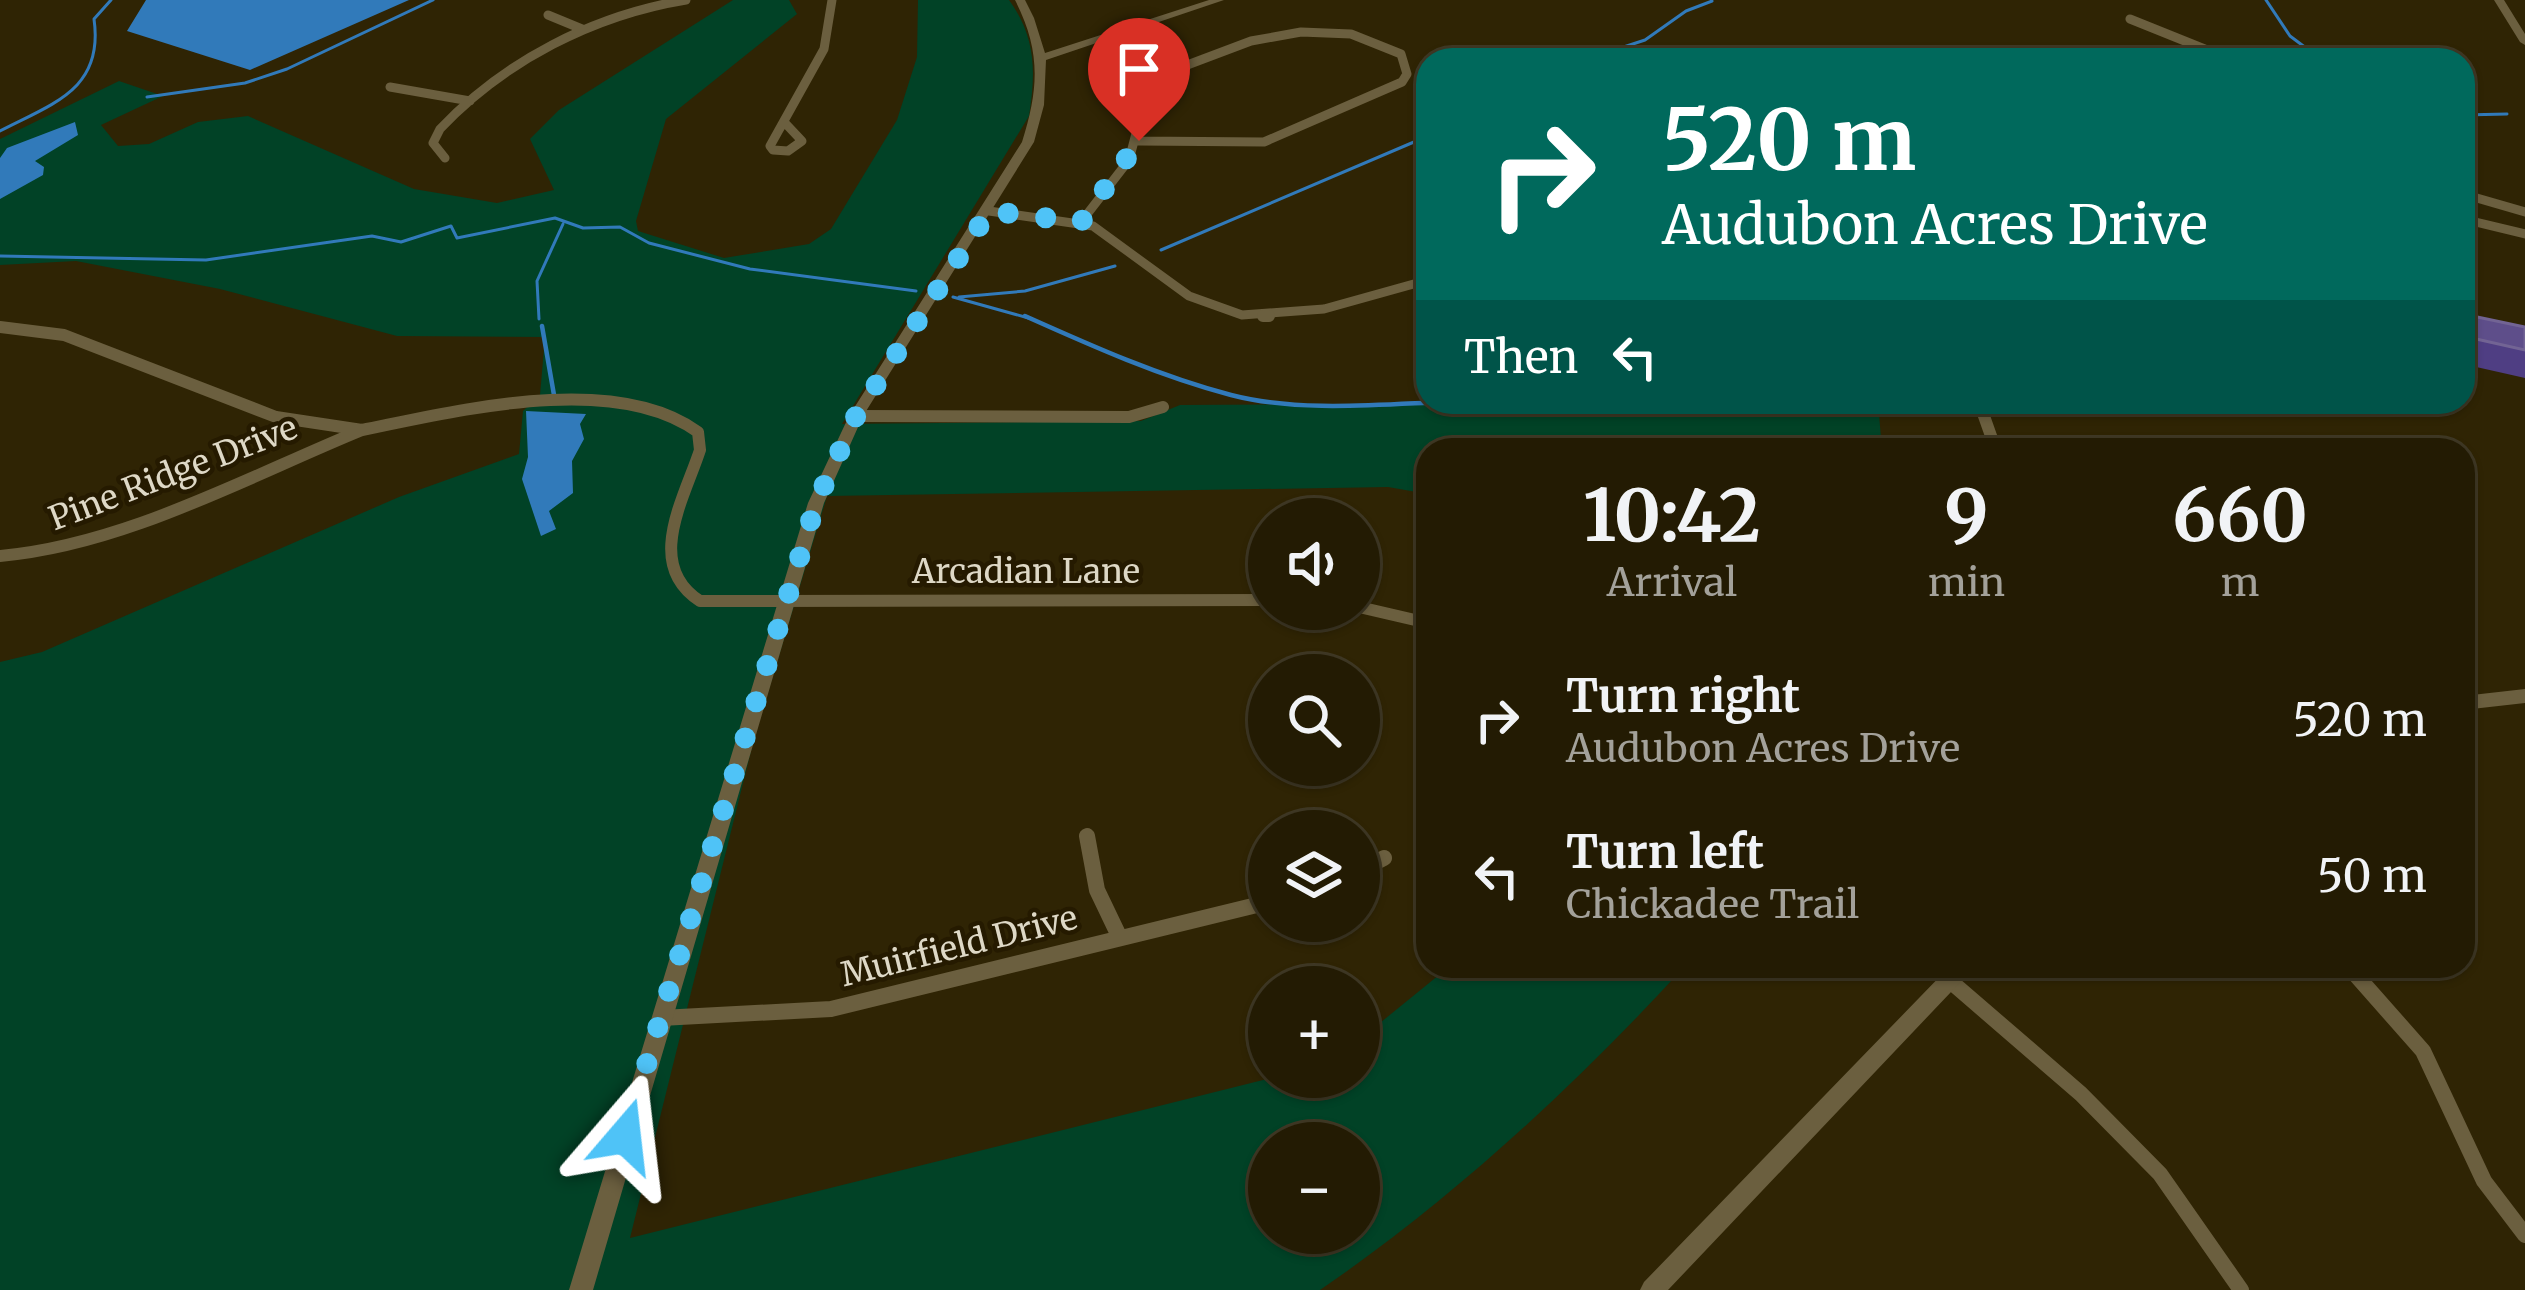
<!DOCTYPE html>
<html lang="en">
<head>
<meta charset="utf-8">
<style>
  body { margin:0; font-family:Merriweather,serif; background:#2f2812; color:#f1f3f6; height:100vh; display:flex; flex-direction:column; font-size:45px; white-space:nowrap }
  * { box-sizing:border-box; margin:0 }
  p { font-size:39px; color:#a3a19a }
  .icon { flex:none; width:66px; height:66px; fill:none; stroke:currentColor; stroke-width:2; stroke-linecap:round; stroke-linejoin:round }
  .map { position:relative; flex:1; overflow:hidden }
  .sheet { position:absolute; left:1416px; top:438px; width:1059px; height:540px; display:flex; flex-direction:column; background:#231b03; border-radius:36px; box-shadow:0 3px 9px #0004,0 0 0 3px #403925 }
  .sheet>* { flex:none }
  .hud { position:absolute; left:1416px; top:48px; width:1059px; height:366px; border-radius:36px; box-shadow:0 3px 9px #0004,0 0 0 3px #403925; background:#00695c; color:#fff; overflow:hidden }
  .controls { position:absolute; left:1248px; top:498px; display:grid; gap:24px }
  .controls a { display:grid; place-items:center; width:132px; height:132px; border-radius:50%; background:#231b03; box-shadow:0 3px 9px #0004,0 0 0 3px #403925; font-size:60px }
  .pin { position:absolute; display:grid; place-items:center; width:102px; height:102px; color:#fff; margin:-123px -51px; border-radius:50% 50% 50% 0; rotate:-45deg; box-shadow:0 0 12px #0007 }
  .pin .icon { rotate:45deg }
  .me { position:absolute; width:132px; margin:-66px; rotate:17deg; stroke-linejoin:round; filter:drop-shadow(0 0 9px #0008) }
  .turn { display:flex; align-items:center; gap:42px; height:252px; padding:0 48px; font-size:54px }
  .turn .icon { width:156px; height:156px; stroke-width:2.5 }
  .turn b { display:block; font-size:84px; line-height:102px }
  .then { display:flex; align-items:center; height:114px; padding:0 48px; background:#0003; gap:24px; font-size:45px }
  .eta { display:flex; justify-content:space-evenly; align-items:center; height:204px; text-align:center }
  .eta b { font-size:72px; font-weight:700; line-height:84px }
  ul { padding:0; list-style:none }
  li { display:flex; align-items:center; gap:36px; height:156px; padding:0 48px }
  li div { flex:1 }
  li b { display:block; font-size:45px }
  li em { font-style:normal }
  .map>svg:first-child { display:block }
</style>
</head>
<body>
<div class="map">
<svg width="2525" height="1290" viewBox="0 0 2525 1290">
  <rect width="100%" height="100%" fill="#2f2404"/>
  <path fill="#014226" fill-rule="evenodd" d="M733 0H789L797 14 666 119 636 221 638 231 724 258 809 244 831 229 897 120 917 57 918 0H1009C1036 37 1036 72 1029 116L842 424 1141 421 1180 405 1830 402 1879 414 1882 450H1428V494L1388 487 827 496 754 739 630 1238 1275 1077H1359V1040L1450 966H1685C1577 1084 1452 1200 1320 1290H0V662L42 652 399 497 519 454 523 411 540 395 545 337 397 336 220 289 76 261 0 265V139L119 81 163 96 101 125 118 146 149 144 198 122 248 116 414 189 497 203 554 190 530 139 559 110ZM1269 1143H1359V1233H1269Z"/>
  <path fill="#317aba" d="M146 0H409L250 70 127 31Z
    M75 122 78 135 35 161 44 167 43 175 0 199V158L7 148Z
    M526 411 586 414 580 424 584 439 572 461 573 493 549 511 556 529 541 536 522 479 528 457Z"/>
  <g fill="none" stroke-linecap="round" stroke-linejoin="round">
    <path stroke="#317aba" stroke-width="3" d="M2266 0 2290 36 2322 60
      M1584 60 1645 40 1686 11 1712 1
      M147 97 245 83 287 69 433 0
      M2463 115 2507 114
      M0 131C54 103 104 89 94 19L111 0
      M1161 250 1428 136
      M0 256 206 260 372 236 401 242 451 226 457 238 555 218 583 228 620 227 649 243 750 269 916 291
      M953 297 1032 319
      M959 297 1025 291 1115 266
      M539 319 537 281 563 224"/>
    <path stroke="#317aba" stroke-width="4.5" d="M1025 316C1092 346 1159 376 1231 395 1297 412 1374 405 1442 402
      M542 326 554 395"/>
    <path stroke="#6b5f3f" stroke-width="9" d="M548 15 582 29
      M2130 19 2232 60
      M390 87 470 101
      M786 124 802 141 788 151 773 150 770 146 824 49 832 0
      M445 158 433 143 440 129C504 61 594 15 686 0
      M2463 194 2525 212
      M989 211 1093 226 1189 296 1242 315 1324 309 1428 280
      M2463 219 2525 234
      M1081 222 1129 160 1147 92 1166 73 1251 41 1301 32 1351 34 1401 54 1407 74 1402 82 1264 142 1139 141"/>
    <path stroke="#6b5f3f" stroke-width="12" d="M1263 316H1269
      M0 327 64 335 276 417 362 430C247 477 125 545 0 556
      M1979 402 1996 450
      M856 416 1129 417 1163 407
      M362 430C457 411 614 371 698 432L700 450C684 499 644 565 700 601L1269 600
      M1359 607 1428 623"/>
    <path stroke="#6b5f3f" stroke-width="16" d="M1087 836 1097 890 1119 936
      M1359 871 1384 858
      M2348 966 2423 1051 2484 1181 2525 1235
      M1949 980 2081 1094 2160 1174 2241 1290
      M661 1018 831 1009 1269 902"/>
    <path fill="#6b5f3f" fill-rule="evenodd" d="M1015 0H1025L1034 18 1045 53 1209 0H1224L1046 60 1044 105 1034 142 863 416 824 503 593 1290H569L808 503 849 416 1022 142C1039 88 1041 51 1015 0Z
      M2494 0H2504L2525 34V45L2520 42Z
      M2525 689V703L2463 710V696Z
      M1950 966H1973L1970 972 1668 1290H1640L1644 1282Z"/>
  </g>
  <path fill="#4f3e83" d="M2463 314 2525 327V378L2463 364Z"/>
  <path fill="#5e4e8a" stroke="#726494" stroke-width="3" d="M2463 314 2525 327V350L2463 336Z"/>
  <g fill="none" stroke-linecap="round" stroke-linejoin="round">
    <path stroke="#4fc3f7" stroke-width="21" stroke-dasharray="0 37.8" d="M625 1136 816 503 856 416 989 211 1081 222 1139 141"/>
  </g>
  <g text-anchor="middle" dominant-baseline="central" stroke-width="9" stroke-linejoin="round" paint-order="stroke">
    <g font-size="33" fill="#ded8c6" stroke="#251a00">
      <text transform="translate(173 473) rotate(-21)">Pine Ridge Drive</text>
      <text x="1026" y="571">Arcadian Lane</text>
      <text transform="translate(959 946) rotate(-14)">Muirfield Drive</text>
    </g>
  </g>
</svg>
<div class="controls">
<a><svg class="icon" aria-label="sound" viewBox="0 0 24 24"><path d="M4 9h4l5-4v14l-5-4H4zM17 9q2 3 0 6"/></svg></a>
<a><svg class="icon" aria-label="search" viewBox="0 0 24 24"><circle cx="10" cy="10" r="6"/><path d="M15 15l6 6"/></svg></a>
<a><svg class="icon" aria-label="layers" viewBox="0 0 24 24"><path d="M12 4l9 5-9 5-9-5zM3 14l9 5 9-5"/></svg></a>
<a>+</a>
<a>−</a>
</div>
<div class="pin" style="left:1139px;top:141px;background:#d93025"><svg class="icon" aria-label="arrive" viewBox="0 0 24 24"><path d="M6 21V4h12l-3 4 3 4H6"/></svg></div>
<svg class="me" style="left:625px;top:1136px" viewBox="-20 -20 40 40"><path d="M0-17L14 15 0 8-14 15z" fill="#4fc3f7" stroke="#fff" stroke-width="4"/></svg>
<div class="hud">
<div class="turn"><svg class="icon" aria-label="right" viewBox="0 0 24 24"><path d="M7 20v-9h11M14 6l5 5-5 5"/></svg><div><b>520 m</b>Audubon Acres Drive</div></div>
<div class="then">Then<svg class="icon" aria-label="left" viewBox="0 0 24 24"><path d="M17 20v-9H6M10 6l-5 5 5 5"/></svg></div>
</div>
<section class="sheet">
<div class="eta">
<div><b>10:42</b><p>Arrival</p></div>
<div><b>9</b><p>min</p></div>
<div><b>660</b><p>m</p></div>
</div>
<ul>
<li><svg class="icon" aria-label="right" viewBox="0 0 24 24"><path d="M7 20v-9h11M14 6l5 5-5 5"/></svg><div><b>Turn right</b><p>Audubon Acres Drive</p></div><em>520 m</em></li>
<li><svg class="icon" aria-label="left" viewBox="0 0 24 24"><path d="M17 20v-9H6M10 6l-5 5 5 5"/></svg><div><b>Turn left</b><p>Chickadee Trail</p></div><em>50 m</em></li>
</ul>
</section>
</div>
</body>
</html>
